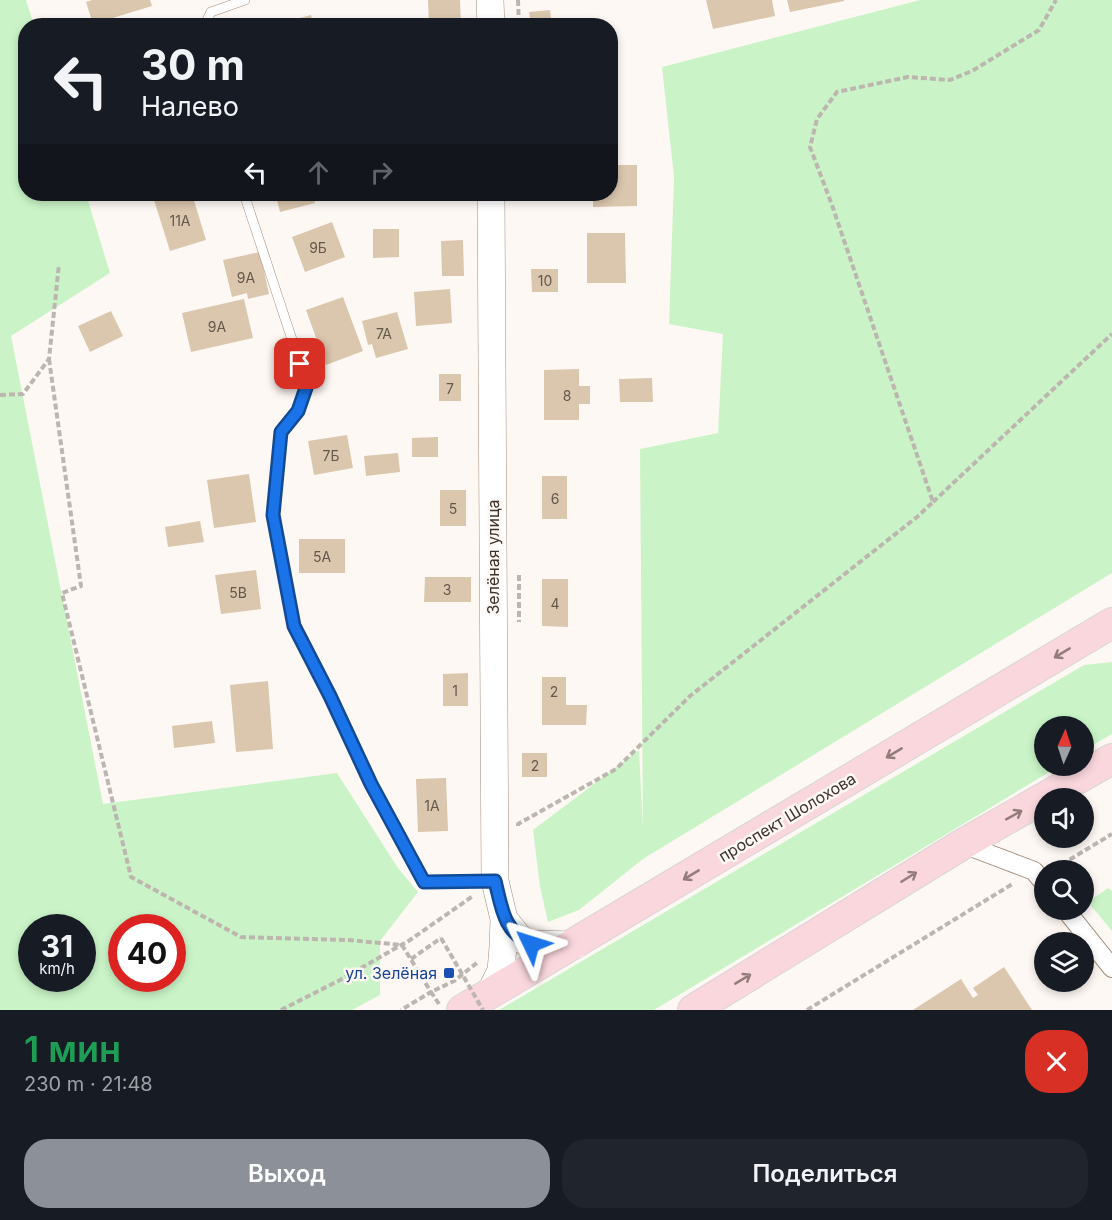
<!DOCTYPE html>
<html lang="ru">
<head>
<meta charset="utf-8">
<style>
  body { margin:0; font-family:Inter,sans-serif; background:#20242c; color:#f1f3f6; height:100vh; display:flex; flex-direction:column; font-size:22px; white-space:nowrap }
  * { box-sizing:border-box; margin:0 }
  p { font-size:20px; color:#9ea1a6 }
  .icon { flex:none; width:33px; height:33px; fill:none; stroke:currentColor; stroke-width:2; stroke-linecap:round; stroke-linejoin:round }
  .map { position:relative; height:1010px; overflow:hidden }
  .sheet { display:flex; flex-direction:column; background:#171b24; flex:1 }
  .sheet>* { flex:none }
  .top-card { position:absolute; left:18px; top:18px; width:600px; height:183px; border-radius:24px; box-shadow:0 3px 9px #0003; background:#171b24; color:#f1f3f6; overflow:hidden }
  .needle { width:39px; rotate:3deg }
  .controls { position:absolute; left:1034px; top:716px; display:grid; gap:12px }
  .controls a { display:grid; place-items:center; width:60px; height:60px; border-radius:50%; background:#171b24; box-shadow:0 3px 9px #0003; font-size:30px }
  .speed { position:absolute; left:18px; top:914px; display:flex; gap:12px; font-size:30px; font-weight:700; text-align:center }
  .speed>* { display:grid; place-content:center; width:78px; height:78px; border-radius:50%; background:#171b24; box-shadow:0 3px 9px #0003; line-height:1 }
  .speed small { font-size:15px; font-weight:400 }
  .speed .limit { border:9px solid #d22; background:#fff; color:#111 }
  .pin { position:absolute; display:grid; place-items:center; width:51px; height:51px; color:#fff; margin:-26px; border-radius:12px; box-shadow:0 3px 9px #0006 }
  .me { position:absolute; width:66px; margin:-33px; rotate:311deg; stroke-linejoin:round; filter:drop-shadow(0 0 4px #0008) }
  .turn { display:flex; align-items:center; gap:21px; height:126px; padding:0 24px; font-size:27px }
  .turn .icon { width:78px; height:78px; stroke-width:2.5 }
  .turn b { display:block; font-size:42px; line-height:51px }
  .lanes { display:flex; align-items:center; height:57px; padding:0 24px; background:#0003; justify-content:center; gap:30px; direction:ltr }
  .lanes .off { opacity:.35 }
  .round { display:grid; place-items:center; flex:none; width:63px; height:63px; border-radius:24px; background:#20242c }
  .summary { display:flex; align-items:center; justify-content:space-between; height:102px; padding:0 24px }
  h1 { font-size:36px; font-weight:600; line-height:45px; color:#1e9e55 }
  .primary-button { display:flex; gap:12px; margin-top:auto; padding:12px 24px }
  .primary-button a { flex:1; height:69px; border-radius:24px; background:#8c9099; color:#fff; font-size:24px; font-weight:600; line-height:69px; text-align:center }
  .primary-button a+a { background:#20242c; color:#f1f3f6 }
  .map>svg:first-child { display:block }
</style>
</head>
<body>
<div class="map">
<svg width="1112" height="1010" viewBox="0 0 1112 1010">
  <rect width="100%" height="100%" fill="#fef8f4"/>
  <path fill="#caf4c7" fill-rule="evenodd" d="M0 0H26L34 25 26 26V194H86L110 273 11 336 103 804 337 773 398 868 418 892 380 941V995L352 1010H0ZM32 927H82V978H32ZM122 927H172V978H122Z
    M920 0H1112V573L643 859 579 910 548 922 540 887 533 830 639 750 643 828 640 449 718 433 723 334 669 324 674 177 662 67Z
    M1112 662V734L1083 751V726H1044V765H1061L654 1010H499L1084 665Z
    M1108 888 1112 891V931L1088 902Z"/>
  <path fill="#dbc6ae" d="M92 0H150L152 6 93 24 86 2Z
    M428 0H460L461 26H429Z
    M706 0H772L775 16 713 29Z
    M787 0H844V1L790 12Z
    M550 10 552 26H531L529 12Z
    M311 15 314 26H274V25Z
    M610 165H637V206L593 207V194H610Z
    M176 194H192L206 240 170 251 154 200Z
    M286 194H312L315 203 280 212 276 196Z
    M332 222 345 257 305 272 292 237Z
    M373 229H399V257L373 258Z
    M587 233H625L626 283H587Z
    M463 240 464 276H442L441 241Z
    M260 252 269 294 248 299 247 293 232 297 223 260Z
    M531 269H558V292H532Z
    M450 289 452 323 416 326 414 292Z
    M343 297 363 351 326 365 306 310Z
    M244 299 253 338 191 352 182 313Z
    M111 311 123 336 90 352 78 326Z
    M397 312 408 349 376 358 372 344 368 345 362 321Z
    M579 369V386H590V404H579V420H544V370Z
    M439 374H461V401H439Z
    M652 378 653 402H620L619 379Z
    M347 435 353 468 314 475 308 441Z
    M438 437V457H412V438Z
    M398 453 400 472 366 476 364 456Z
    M249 474 256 522 214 528 207 480Z
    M542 476H567V519H542Z
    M440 490H466V526H440Z
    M200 521 204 542 168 547 165 527Z
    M299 539H345V573H299Z
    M256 570 261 609 221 614 215 575Z
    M425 577H471V602H424Z
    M542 579H568V627L542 626Z
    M468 673V706H443V674Z
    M542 677H566V705H587L586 725H542Z
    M268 681 273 749 236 752 230 685Z
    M212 721 215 743 174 748 172 726Z
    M522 753H547V777H522Z
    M446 778 448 831 418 832 416 779Z
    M1004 967 1032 1010H913L961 979 973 998 978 995 973 988Z"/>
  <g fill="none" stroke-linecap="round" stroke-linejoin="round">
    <g stroke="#a58d7a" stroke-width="10">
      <path id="lane" d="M204 26 211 12 245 0
        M244 194 307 385 298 411 281 432 273 515 294 626 330 696 371 784 425 882 492 881"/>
    </g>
    <g stroke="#a58d7a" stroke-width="20">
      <path id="street" d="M963 844 1034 871 1044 883
        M1065 909 1112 968"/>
    </g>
    <g stroke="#a58d7a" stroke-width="28">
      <path id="secondary" d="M490 0 491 26
        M504 919 520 939 531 944 575 945
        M489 995 501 971 503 947 504 919 495 881 491 194"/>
    </g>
    <g stroke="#d8d6d5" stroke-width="32">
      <path id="primary" d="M462 1010 1112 623
        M693 1010 963 844 1112 759"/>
    </g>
    <path stroke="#bcb5b0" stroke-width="4" stroke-dasharray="6 3" stroke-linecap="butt" d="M518 0 519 26
      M49 359 81 586 62 593 131 877 241 937 348 940 402 945 431 992 401 1010
      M0 395 23 394 49 359 59 264
      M933 502 1112 334
      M519 575V622
      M518 826V824L616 769 690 696 917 517 933 502 832 205 810 147 817 119 837 92 908 77 950 80 972 71 1039 30 1056 0
      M1053 866 1064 863 1112 834
      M411 959 441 938
      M439 1004 431 992 454 981 478 962
      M281 1010 340 980 410 940 473 896
      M807 1010 1014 883"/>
    <use href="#lane" stroke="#fff" stroke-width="9"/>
    <use href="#street" stroke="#fff" stroke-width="18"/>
    <use href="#secondary" stroke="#fff" stroke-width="27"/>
    <use href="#primary" stroke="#fad7dd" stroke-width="30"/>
    <path stroke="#bcb5b0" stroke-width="4" stroke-dasharray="6 3" stroke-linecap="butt" d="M441 938 483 1010"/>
  </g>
  <defs><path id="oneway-shaft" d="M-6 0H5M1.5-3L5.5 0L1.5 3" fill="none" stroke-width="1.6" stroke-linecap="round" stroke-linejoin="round" transform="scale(1.5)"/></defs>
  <g stroke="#927d7b">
    <use href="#oneway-shaft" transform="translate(1062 653) rotate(149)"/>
    <use href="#oneway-shaft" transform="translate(894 753) rotate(149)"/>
    <use href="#oneway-shaft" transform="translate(1014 815) rotate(-29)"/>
    <use href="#oneway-shaft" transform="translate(691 875) rotate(149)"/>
    <use href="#oneway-shaft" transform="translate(909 877) rotate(-32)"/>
    <use href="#oneway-shaft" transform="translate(743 979) rotate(-31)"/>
  </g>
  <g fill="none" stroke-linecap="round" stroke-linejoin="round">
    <g stroke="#114b97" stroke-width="15">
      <path id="route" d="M300 364 307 385 298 411 281 432 273 515 294 626 330 696 371 784 424 882 495 881C502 908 503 931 531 944"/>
    </g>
    <use href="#route" stroke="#1a73e8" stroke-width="10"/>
  </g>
  <rect fill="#1a4fb4" stroke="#fef8f4" stroke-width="2" x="443" y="967" width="12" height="12" rx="3"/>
  <g text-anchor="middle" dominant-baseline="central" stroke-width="5" stroke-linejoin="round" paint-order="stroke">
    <g font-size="14" fill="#64584c">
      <text x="180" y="220">11А</text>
      <text x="318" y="247">9Б</text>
      <text x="246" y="277">9А</text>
      <text x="545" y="280">10</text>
      <text x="217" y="326">9А</text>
      <text x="384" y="333">7А</text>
      <text x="450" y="388">7</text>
      <text x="567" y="395">8</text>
      <text x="331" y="455">7Б</text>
      <text x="555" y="498">6</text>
      <text x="453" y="508">5</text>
      <text x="322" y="556">5А</text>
      <text x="447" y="589">3</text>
      <text x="238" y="592">5В</text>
      <text x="555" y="603">4</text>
      <text x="455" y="690">1</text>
      <text x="554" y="691">2</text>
      <text x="535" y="765">2</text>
      <text x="432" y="805">1А</text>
    </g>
    <g font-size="16" fill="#3d332b" stroke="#fef8f4">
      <text transform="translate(493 557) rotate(-90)">Зелёная улица</text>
      <text transform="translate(787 817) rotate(-31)">проспект Шолохова</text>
    </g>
    <g font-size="16" fill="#164399" stroke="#fef8f4" text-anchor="end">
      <text x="437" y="973">ул. Зелёная</text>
    </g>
  </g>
</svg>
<div class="controls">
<a><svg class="needle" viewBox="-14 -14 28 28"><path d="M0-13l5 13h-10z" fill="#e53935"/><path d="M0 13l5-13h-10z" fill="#9ea1a6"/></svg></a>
<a><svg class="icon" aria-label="sound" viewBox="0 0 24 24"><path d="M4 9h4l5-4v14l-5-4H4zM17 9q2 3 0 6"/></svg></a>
<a><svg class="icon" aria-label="search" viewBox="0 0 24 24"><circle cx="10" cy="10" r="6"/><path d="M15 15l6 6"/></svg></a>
<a><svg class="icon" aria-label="layers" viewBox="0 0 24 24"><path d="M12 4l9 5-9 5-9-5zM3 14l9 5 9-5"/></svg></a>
</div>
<div class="speed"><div>31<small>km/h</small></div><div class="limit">40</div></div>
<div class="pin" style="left:300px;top:364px;background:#d93025"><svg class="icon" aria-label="arrive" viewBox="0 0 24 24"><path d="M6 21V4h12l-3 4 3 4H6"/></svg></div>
<svg class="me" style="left:531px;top:944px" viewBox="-20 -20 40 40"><path d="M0-17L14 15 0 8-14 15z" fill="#1a73e8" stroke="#fff" stroke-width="4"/></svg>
<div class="top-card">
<div class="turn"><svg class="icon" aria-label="left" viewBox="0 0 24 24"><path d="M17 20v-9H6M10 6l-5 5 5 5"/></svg><div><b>30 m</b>Налево</div></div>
<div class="lanes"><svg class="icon" aria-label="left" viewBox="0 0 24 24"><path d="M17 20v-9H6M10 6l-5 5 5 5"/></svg><svg class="icon off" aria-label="ahead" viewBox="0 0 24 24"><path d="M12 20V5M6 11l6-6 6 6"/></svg><svg class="icon off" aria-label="right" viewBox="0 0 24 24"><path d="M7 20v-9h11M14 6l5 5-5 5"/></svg></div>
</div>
</div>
<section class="sheet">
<div class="summary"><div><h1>1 мин</h1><p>230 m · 21:48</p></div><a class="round" style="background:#d93025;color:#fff"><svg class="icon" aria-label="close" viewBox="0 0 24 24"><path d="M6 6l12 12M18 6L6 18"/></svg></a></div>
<div class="primary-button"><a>Выход</a><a>Поделиться</a></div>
</section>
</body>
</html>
